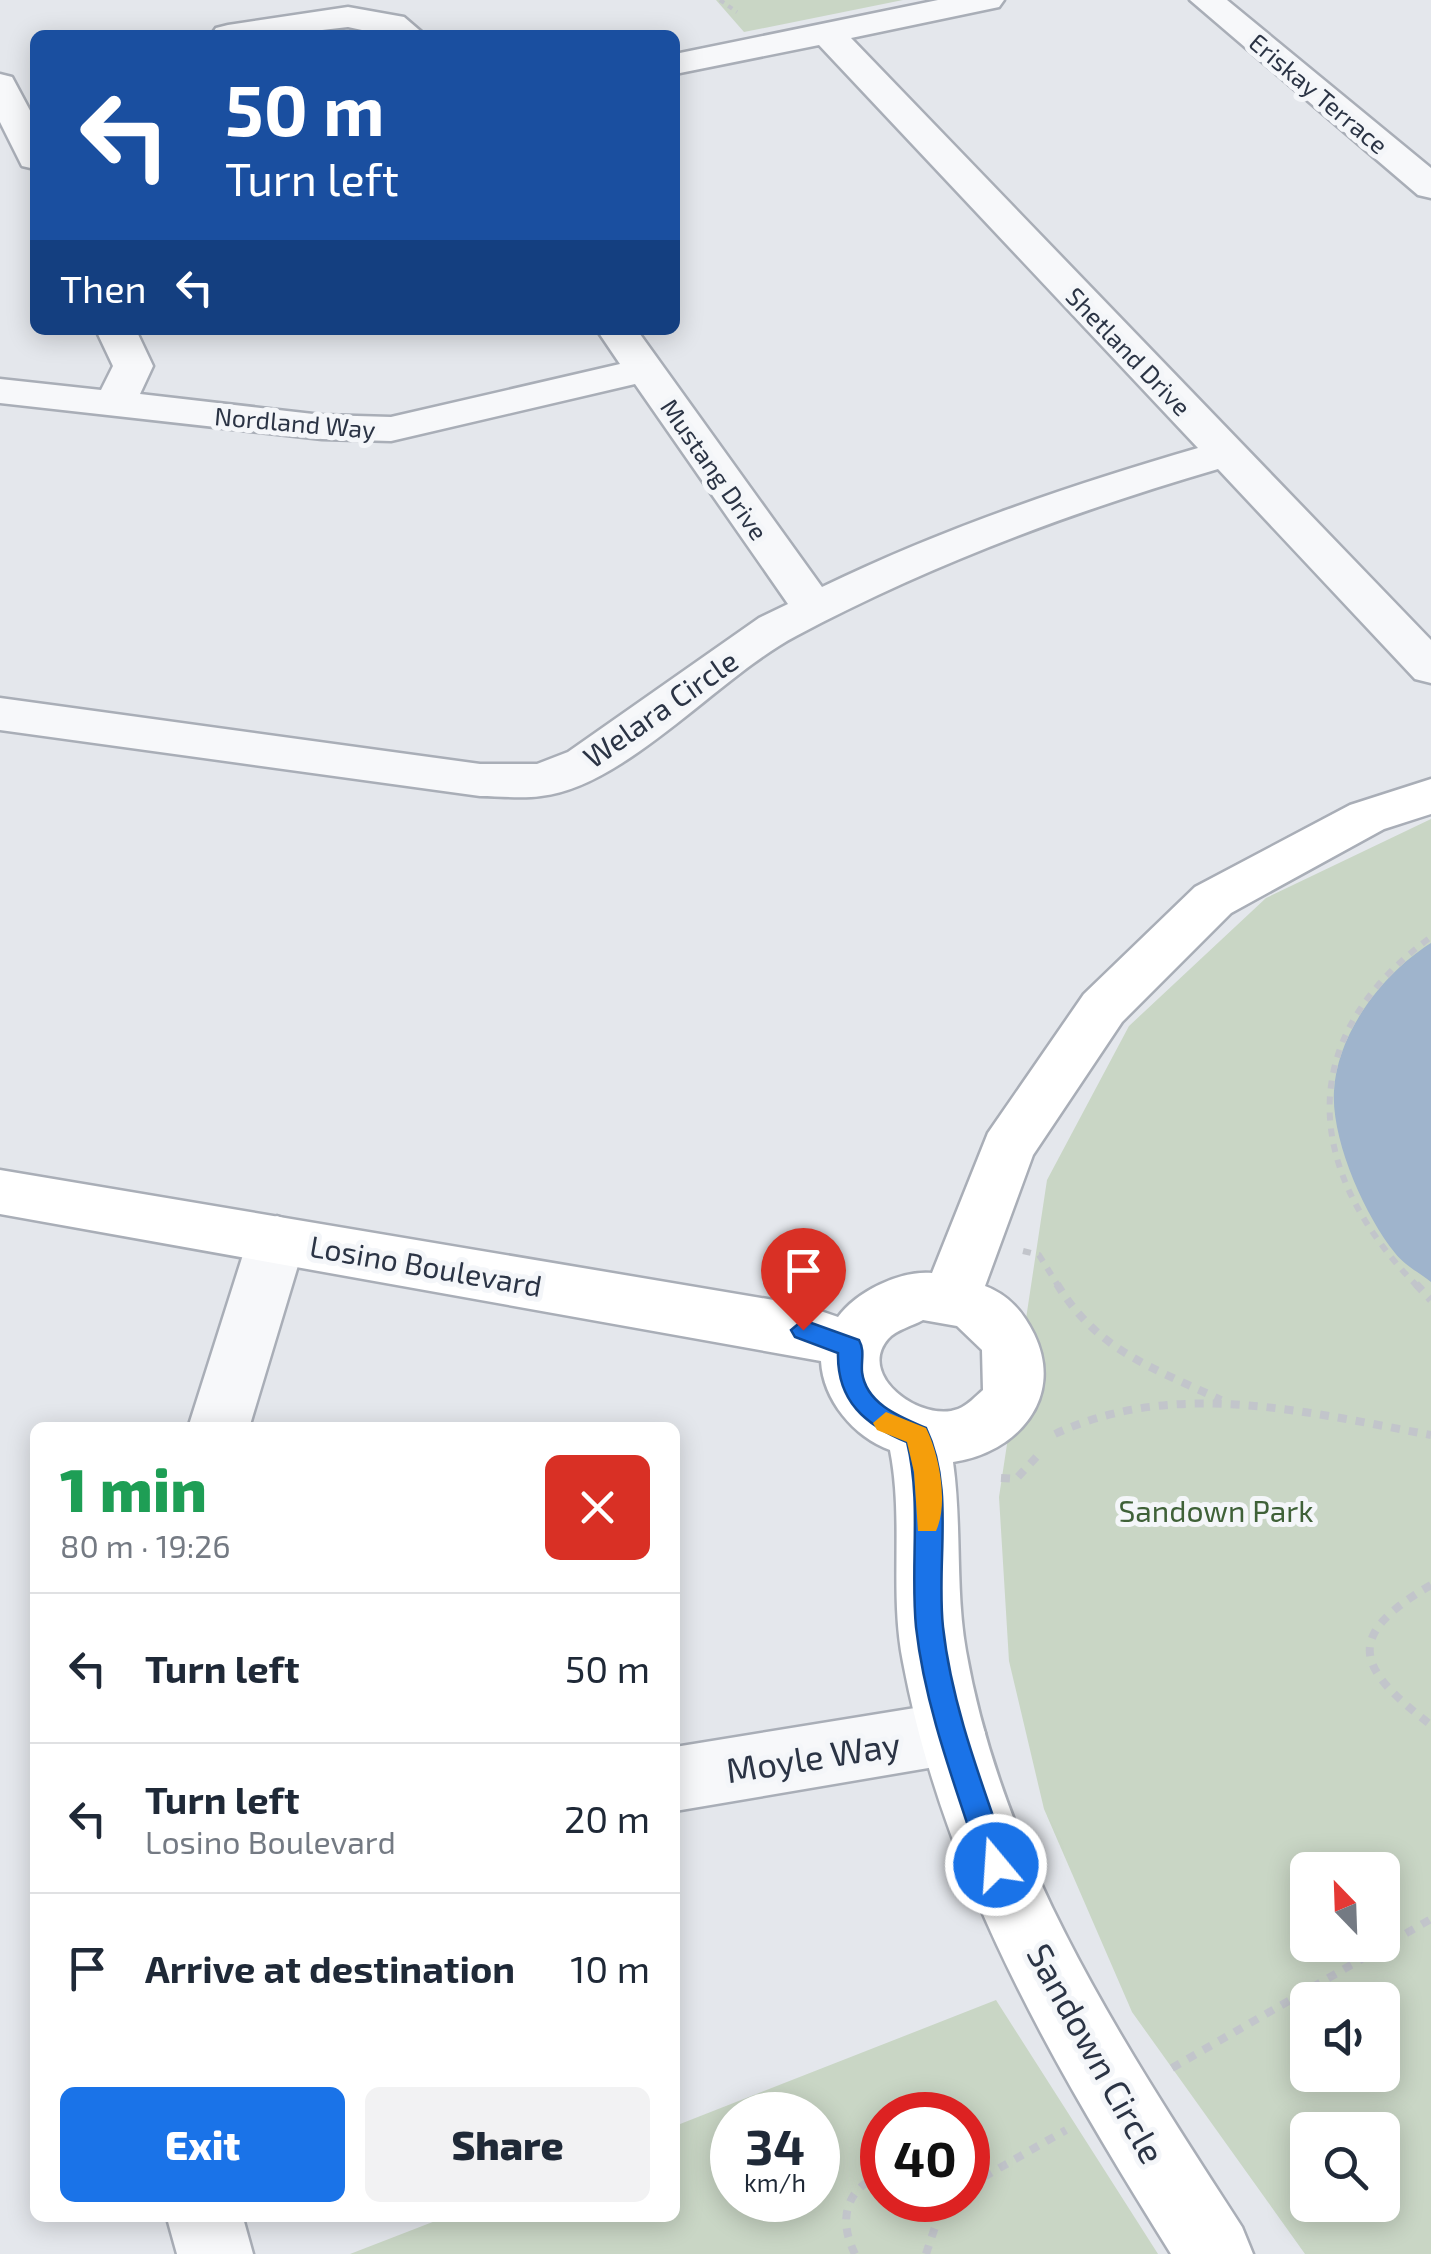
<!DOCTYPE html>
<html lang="en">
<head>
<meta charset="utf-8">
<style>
  body { margin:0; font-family:"Exo 2",sans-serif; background:#f2f2f3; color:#1f2937; height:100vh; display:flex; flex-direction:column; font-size:38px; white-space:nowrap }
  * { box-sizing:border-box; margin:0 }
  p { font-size:32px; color:#747a83 }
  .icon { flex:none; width:55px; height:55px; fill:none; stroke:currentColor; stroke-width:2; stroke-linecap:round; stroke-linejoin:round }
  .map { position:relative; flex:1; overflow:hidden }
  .details { position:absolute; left:30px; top:1422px; width:650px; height:800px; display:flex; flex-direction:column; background:#fff; border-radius:15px; box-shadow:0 5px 25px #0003 }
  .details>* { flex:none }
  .hud { position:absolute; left:30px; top:30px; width:650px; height:305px; border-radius:15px; box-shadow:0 5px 25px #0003; background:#1a4fa0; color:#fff; overflow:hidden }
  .needle { width:65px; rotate:337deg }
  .fabs { position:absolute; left:1290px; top:1852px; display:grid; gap:20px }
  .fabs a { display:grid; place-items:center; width:110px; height:110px; border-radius:15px; background:#fff; box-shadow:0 5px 25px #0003; font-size:50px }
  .speed { position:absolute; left:710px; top:2092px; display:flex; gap:20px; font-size:50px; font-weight:700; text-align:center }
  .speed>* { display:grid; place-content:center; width:130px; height:130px; border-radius:50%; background:#fff; box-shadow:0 5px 25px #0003; line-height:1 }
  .speed small { font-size:25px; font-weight:400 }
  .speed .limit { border:15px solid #d22; background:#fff; color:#111 }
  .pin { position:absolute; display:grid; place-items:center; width:85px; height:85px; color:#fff; margin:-102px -42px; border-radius:50% 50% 50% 0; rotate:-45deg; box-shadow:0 0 10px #0007 }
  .pin .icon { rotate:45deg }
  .me { position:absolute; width:110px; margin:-55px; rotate:342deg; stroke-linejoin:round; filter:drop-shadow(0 0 8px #0008) }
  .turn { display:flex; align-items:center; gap:35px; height:210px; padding:0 30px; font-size:45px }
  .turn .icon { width:130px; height:130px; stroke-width:2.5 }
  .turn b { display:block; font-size:70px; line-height:85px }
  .then { display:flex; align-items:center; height:95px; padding:0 30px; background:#0003; gap:20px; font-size:38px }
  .round { display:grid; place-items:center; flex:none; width:105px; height:105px; border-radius:15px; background:#f2f2f3 }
  .head { display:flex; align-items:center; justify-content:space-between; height:170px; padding:0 30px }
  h1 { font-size:60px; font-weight:800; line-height:75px; color:#1e9e55 }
  .button { display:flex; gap:20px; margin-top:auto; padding:20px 30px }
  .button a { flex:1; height:115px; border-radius:15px; background:#1a73e8; color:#fff; font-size:40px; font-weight:800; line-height:115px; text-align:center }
  .button a+a { background:#f2f2f3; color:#1f2937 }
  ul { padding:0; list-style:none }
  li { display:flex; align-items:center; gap:30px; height:150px; padding:0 30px; border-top:2px solid #e0e1e3 }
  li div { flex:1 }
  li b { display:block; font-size:38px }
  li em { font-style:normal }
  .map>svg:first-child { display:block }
</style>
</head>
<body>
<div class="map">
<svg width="1431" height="2254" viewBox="0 0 1431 2254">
  <rect width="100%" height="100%" fill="#e4e7ec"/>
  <path fill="#c9d6c5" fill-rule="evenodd" d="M716 0H903L744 32Z
    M1431 819V2254H1305L1132 2012 1044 1809 1009 1661 999 1497 1047 1180 1129 1026 1266 898ZM1308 1870H1382V1945H1308ZM1308 2000H1382V2075H1308ZM1308 2130H1382V2205H1308Z
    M996 2000 1158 2254H350L443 2218H675V2126ZM732 2115H818V2200H732ZM882 2115H968V2200H882Z"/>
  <path fill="#9fb4cc" d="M1431 943V1282C1420 1273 1404 1265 1395 1253 1365 1216 1331 1140 1334 1091 1337 1033 1383 973 1431 943Z"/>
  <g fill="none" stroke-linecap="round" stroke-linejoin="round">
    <g stroke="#a9aeb7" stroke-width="5">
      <path id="street" d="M938 0H1004L999 7 851 38 1431 640V683L1415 679 1218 469C1071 512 931 564 796 636 720 676 625 787 541 796 521 799 500 796 480 796L0 730V698L480 764H537L568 752 759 618 788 604 635 384 391 441 322 439 0 403V379L101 390 113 366 96 330H136L153 366 140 394 322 415 391 417 620 364 597 330H637L822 587C944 528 1068 486 1198 448L819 45 675 74V54Z
        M1190 0H1227L1431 168V198L1418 195Z
        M348 7 404 17 425 35H385L348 27 279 35H211L216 28 228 25Z
        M0 74 12 77 35 120V169L22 166 0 122Z
        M277 1216 297 1223 306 1239 249 1428H188L248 1239 257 1223Z
        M952 1702 976 1711 985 1733 976 1755 952 1764 675 1811V1747Z
        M167 2218H243L253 2254H177Z"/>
    </g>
    <g stroke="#a9aeb7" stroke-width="5">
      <path id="secondary" d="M1431 779V814L1384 829 1231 913 1122 1022 1033 1155 985 1286C1009 1295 1023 1312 1034 1334 1065 1398 1017 1453 953 1462 962 1525 955 1589 966 1651 1004 1866 1126 2047 1242 2227L1253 2254H1171C1055 2068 944 1880 903 1662 889 1592 904 1520 890 1450 854 1437 823 1400 821 1361L0 1214V1170L803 1305 838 1317C856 1292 900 1270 932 1273L988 1133 1084 994 1195 887 1350 805ZM923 1320 957 1326 982 1350 983 1390C976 1396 967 1406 958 1409 922 1423 856 1376 888 1339 896 1330 912 1326 923 1320Z"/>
    </g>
    <path stroke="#c2c5cb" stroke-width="4" stroke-dasharray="5 5" stroke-linecap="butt" d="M720 0 737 12"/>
    <path stroke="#c2c5cb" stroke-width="6" stroke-dasharray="8 8" stroke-linecap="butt" d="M1023 1251 1039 1255 1059 1287
      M1418 1287C1304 1171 1292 1039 1431 937"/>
    <path stroke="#c2c5cb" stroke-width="8" stroke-dasharray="9 9" stroke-linecap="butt" d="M1057 1284C1099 1352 1152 1367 1221 1400
      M1416 1284 1431 1300
      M1055 1434C1175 1378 1306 1412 1431 1435
      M1001 1478 1016 1479 1041 1452
      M1431 1585C1342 1637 1357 1668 1431 1725
      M1172 2068 1431 1919
      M968 2186 1066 2130
      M932 2206 944 2200
      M855 2254C838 2220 845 2189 882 2174
      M926 2254 935 2227 928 2200"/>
    <use href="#street" fill="#f7f8fa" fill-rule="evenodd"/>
    <use href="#secondary" fill="#fff" fill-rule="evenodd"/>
  </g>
  <path fill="#1a73e8" stroke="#114b97" stroke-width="2.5" d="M803 1320 859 1340C865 1351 861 1360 862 1372 866 1404 900 1417 926 1428 955 1488 936 1562 943 1627 952 1709 984 1788 1010 1865L1006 1875 996 1879 985 1875 981 1865C956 1788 925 1708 916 1627 910 1565 922 1503 907 1442 865 1425 837 1401 838 1353L795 1337 791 1330Z"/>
  <path fill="#f59e0b" d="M886 1412 926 1428C939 1454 949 1503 936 1531H918L914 1472 907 1442 877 1430 873 1423Z"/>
  <g text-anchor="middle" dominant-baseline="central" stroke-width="10" stroke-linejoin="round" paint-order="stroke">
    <g font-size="25" fill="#2b3445" stroke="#f4f6f9">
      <text transform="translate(1319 93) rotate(40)">Eriskay Terrace</text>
      <text transform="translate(1129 351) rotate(46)">Shetland Drive</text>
      <text transform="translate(295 422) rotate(5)">Nordland Way</text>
      <text transform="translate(715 469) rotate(55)">Mustang Drive</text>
    </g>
    <g font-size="30" fill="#2b3445" stroke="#f4f6f9">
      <text transform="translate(660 708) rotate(-35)">Welara Circle</text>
      <text transform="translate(426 1265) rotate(10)">Losino Boulevard</text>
    </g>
    <g font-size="30" fill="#3f6138" stroke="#f4f6f9">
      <text x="1216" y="1510">Sandown Park</text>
    </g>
    <g font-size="35" fill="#2b3445" stroke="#f4f6f9">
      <text transform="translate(813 1756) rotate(-9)">Moyle Way</text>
      <text transform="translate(1097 2053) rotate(61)">Sandown Circle</text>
    </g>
  </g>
</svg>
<div class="fabs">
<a><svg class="needle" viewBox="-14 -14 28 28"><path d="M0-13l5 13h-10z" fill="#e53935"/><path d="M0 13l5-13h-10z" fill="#747a83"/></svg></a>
<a><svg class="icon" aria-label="sound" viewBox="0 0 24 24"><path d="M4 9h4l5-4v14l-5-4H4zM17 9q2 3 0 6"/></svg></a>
<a><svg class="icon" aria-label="search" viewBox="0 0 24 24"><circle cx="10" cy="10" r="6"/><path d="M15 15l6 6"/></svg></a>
</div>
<div class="speed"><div>34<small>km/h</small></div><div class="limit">40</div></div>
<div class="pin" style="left:803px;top:1330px;background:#d93025"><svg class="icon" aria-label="arrive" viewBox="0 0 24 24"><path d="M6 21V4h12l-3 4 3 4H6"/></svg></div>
<svg class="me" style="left:996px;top:1865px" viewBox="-20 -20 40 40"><circle r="17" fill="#1a73e8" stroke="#fff" stroke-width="3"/><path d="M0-11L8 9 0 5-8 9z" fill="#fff"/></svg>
<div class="hud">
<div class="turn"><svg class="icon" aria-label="left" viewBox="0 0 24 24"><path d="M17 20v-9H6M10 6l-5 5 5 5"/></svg><div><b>50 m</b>Turn left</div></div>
<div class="then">Then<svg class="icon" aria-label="left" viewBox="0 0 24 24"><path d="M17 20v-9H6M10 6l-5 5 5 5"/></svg></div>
</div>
<section class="details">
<div class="head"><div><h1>1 min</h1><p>80 m · 19:26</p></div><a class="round" style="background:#d93025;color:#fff"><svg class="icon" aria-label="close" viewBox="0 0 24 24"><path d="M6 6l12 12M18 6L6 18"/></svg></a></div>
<ul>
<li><svg class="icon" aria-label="left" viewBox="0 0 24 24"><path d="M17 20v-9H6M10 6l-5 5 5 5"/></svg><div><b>Turn left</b></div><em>50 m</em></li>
<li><svg class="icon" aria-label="left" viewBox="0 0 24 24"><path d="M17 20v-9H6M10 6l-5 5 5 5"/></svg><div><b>Turn left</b><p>Losino Boulevard</p></div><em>20 m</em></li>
<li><svg class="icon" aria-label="arrive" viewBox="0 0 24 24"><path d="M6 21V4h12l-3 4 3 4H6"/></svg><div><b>Arrive at destination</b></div><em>10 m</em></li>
</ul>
<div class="button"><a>Exit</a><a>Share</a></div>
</section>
</div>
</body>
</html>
